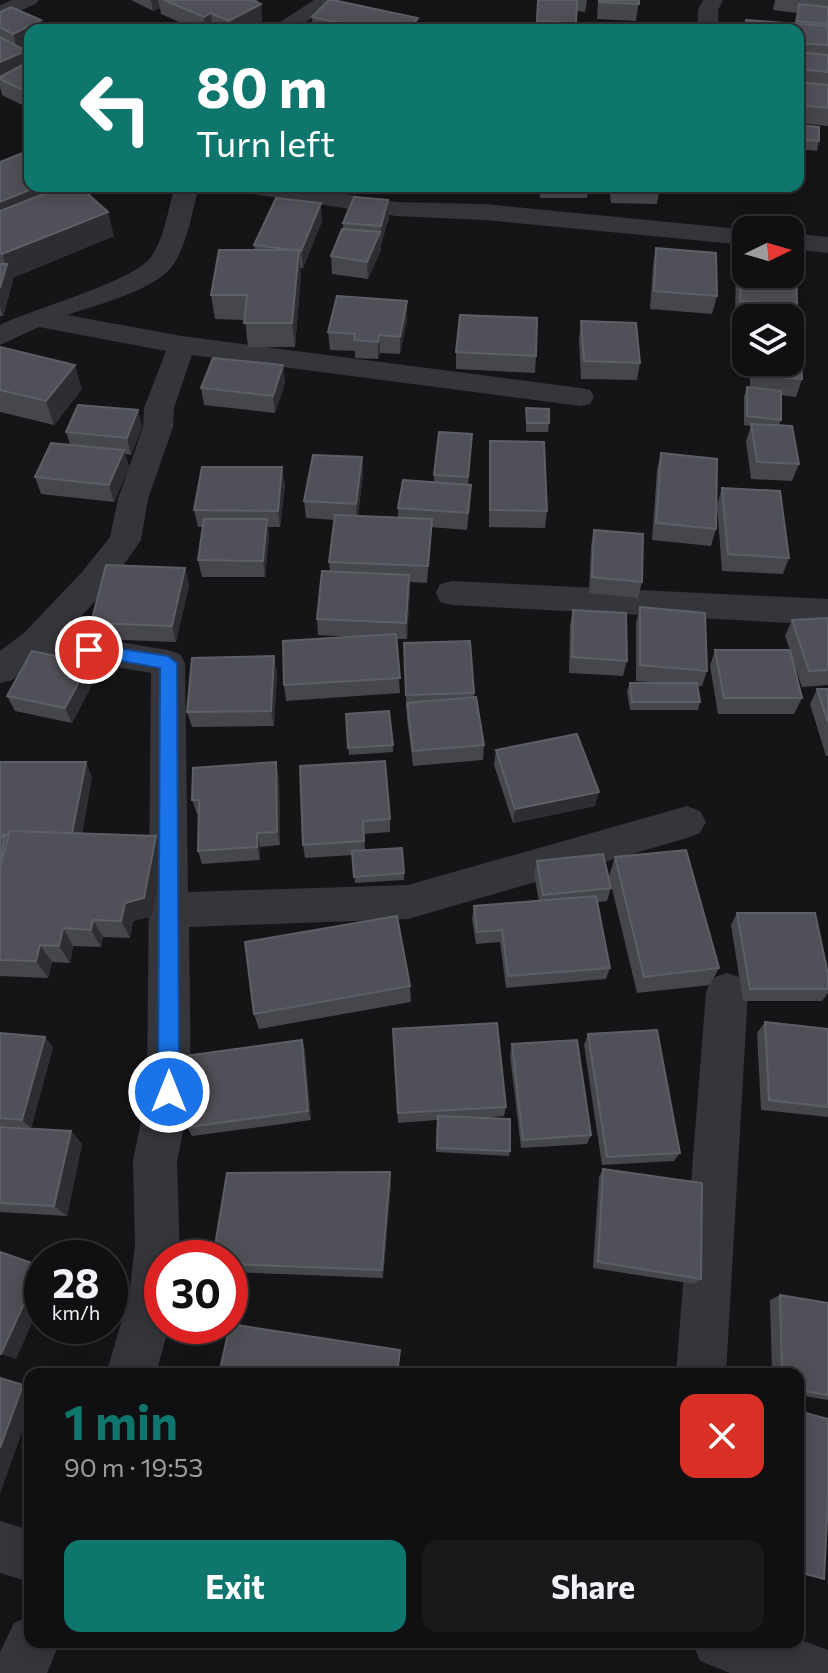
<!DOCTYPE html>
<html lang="en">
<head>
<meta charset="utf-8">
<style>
  body { margin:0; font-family:Commissioner,sans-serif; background:#19181a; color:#f1f3f6; height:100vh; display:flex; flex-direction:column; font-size:30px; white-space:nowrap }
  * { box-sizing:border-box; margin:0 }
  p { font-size:26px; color:#9c9c9f }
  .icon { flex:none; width:44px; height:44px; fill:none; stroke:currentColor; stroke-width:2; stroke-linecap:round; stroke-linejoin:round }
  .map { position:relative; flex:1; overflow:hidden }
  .panel { position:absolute; left:24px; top:1368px; width:780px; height:280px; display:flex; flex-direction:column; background:#100f11; border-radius:16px; box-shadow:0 4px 20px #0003,0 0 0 2px #302f31 }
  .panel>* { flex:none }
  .guide { position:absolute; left:24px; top:24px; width:780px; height:168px; border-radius:16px; box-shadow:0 4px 20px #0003,0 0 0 2px #302f31; background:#0f766e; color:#fff; overflow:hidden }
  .needle { width:52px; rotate:85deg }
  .buttons { position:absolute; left:732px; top:216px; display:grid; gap:16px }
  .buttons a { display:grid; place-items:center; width:72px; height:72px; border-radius:16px; background:#100f11; box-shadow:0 4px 20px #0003,0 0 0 2px #302f31; font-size:40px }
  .speed { position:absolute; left:24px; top:1240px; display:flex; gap:16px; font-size:40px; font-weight:700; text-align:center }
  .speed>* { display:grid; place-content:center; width:104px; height:104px; border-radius:50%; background:#100f11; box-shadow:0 4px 20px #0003,0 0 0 2px #302f31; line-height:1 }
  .speed small { font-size:20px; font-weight:400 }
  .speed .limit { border:12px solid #d22; background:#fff; color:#111 }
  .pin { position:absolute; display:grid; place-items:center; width:68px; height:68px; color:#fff; margin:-34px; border:4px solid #fff; border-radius:50%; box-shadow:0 2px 8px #0007 }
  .me { position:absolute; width:88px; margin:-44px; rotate:0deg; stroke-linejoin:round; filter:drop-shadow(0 0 6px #0008) }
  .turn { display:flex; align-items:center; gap:28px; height:168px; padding:0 40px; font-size:36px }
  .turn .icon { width:104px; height:104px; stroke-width:2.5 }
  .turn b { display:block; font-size:56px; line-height:68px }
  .round { display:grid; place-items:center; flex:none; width:84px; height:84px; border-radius:16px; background:#19181a }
  .overview { display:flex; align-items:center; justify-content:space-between; height:136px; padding:0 40px }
  h1 { font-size:48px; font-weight:700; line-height:60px; color:#0f766e }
  .cta { display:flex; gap:16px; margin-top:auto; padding:16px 40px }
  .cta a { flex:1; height:92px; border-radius:16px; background:#0f766e; color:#fff; font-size:32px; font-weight:700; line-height:92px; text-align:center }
  .cta a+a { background:#19181a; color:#f1f3f6 }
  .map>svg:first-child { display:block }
</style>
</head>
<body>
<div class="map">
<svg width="828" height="1673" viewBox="0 0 828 1673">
  <rect width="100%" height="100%" fill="#151417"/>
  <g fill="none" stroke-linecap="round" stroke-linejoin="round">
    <path fill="#35363c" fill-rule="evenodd" d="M12 0H39L36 4 0 19V5Z
      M314 0H339L294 30H268Z
      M703 0H723L718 10 719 30H697L698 10Z
      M175 186H199C192 212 188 241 174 264 157 290 96 305 67 315L182 336 580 388 590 390 594 397 590 404 580 406 192 355 174 408 173 427 148 499 141 540 106 590 65 633 168 650 180 654 185 663 188 892 408 885 687 806 700 811 706 822 700 833 687 838 408 919 189 927 191 1092 177 1161 180 1258H162V1326H169L156 1374H106L129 1296 135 1245 133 1161 147 1092 151 673 43 655 12 680 0 683V651L25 632 82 572 110 537 118 499 143 427 144 408 166 351 39 327 0 345V325C34 308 133 282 151 257 165 238 168 208 175 186Z
      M234 186H294L396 202 485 204 749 230H746V245L485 220 396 216 246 193 237 191Z
      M790 233 828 237V253L790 249Z
      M452 581 828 599V625L452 605 440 602 436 593 440 584Z
      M727 973 742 978 748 992 726 1374H676L706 992 712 978Z
      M0 1521 30 1530V1582L0 1573Z
      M30 1616V1642H60L47 1673H0V1652L14 1623Z
      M798 1639 828 1650V1673H730L700 1661 692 1642H798Z"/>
  </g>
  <path fill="#45474c" d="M131 0H258L255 2 261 4 262 21 245 30H197L161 14 160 8 153 11Z
    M538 0H587L585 12 577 11 576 24 578 30H536Z
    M598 0H639L636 21 597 19Z
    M775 0H828V126L798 123V30H744L746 20 794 24 797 13 773 10Z
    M0 12 41 20 44 30H30V45L22 49 29 62 30 61V109L2 95 0 87Z
    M312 17 418 18V30H313Z
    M798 125 819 141 817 151 798 149Z
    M0 162 82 189 114 236 12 278 13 281 3 316H0Z
    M459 186H498L497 190Z
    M539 186H589L587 198H540Z
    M609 186H660L657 204 611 203Z
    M388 200 389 218 381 244V250L368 279 332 274 331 256 343 229V223Z
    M322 221 303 268H300L301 274 295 347H248L245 320 215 319 211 295 255 250 254 245Z
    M656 248 717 296 712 314 650 309 653 266Z
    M741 248 797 306 792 324H790V318H746V320L735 318 736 266Z
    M407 319 400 354 380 353 378 359 355 358V351L330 350 328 332Z
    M581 321 640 363 637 380 581 379 579 339Z
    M0 347 82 389 54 425 0 412Z
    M456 352 536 356 535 373 456 369Z
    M750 362H790L802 379 796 397 781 395V420L779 425 799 464 792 481 751 479 746 441 751 426 744 425V396L747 387 750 388Z
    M283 365 285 383 275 413 204 405 201 388Z
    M526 408 549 423 548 432H526Z
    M138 410 142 428 131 455 125 454 129 467 114 502 41 494 35 477 70 444 66 432Z
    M472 434 468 485 470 502 467 530 431 527 427 583 410 582 407 639H396L400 693 286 701 284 685 354 637 318 635 317 619 330 572 329 562 335 520 306 518 304 501 362 457 363 474 358 516 398 518V508L434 482V475Z
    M490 441 547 511 545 528 489 527V458Z
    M661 453 716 529 711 546 652 540 657 470Z
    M285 484 280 527H268L269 536 265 577H202L198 560 203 527H198L194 510Z
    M722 488 789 558 783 574 722 571 717 505Z
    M594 530 642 582 638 598 589 593 591 546Z
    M185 568 189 585 176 642 97 639 91 623Z
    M640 607 707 671 702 686H698L700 702 698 710H630L627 691 630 683H662L636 681V623Z
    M573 610 627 661 623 676 569 673 570 626Z
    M828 618V685L802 687 792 658 802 698 794 714H718L710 666 715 650H790L785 636 792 620Z
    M404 659 474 693V697L484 745 483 760 413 766 407 718Z
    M89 663 95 679 72 723 15 711 7 696Z
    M277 672 274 726 192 727 187 712Z
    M817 689H828V756H826L810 704Z
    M346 714 393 745V752L349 755Z
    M496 750 595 806 513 823 494 765Z
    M0 762 92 777 82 833 156 836 164 855 152 916 133 921 130 938 103 937 101 947 73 946 70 963 52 962 48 978 0 976Z
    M300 766 390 819V832L364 834 365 850 404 873V880L355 883 353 855 305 858 303 845Z
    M279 777 280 845 260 847V860L202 864 198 851 199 814H197L192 800Z
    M615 857 719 968 710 985 637 993 609 876Z
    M537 861 611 888 607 901 598 902 610 968 606 979 506 988 500 942 476 944 472 919 474 906 539 901 534 874Z
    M737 913 828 974V993L822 1001H743L731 925Z
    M410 986 411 1002 259 1029 254 1014Z
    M765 1022 828 1029V1117L761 1110 757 1033Z
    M393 1029 506 1107 504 1116 480 1118 510 1151 509 1156 436 1152 437 1120 398 1123Z
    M0 1033 53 1047 31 1128 0 1126Z
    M588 1034 680 1153 674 1161 602 1165 584 1045Z
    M302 1040 305 1051 311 1120 192 1136 187 1127Z
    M512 1044 591 1135 587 1144 521 1148 510 1055Z
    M0 1127 71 1131 82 1144 67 1216 0 1212Z
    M603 1169 701 1279 694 1284 593 1268 599 1177Z
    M390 1172 391 1183 383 1278 230 1272V1258Z
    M780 1295 828 1303V1400L798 1395V1374H772L770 1300Z"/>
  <path fill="#2e2e32" d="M151 0H158L160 8 153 11Z
    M261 4 262 21 245 30H230L229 21Z
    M211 13 213 30H206L204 17Z
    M418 18V30H407Z
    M41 20 44 30H30V45L18 51 13 34Z
    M26 51 30 68 0 79V62Z
    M39 186H81L83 195 0 230V202Z
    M388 200 389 218 381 244V226Z
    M321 203 322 221 303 268 301 251Z
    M108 212 114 236 12 278 13 281 3 316 0 307V288L6 266 2 254Z
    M380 232 381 250 368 279 367 262Z
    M299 250 301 274 295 347 292 323Z
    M407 301V319L400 354V337Z
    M379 335 380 353 378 359V342Z
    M75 365 82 389 54 425 46 401Z
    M283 365 285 383 275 413 273 396Z
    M138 410 142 428 131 455 127 438Z
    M124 450 129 467 114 502 109 485Z
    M362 457 363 474 357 521 356 504Z
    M282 467 285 484 280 527 278 511Z
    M267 519 269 536 265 577 263 561Z
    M185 568 189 585 176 642 172 626Z
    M409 575 410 591 407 639 406 623Z
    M274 656 277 672 274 726 271 711Z
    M89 663 95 679 72 723 65 708Z
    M86 762 92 777 79 849 72 836Z
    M276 762 279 777 280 845 277 832Z
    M599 792 595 806 513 823 515 809Z
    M257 833 260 847V860L257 847Z
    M156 836 164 855 152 916 133 921 130 938 121 921 125 903Z
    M93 920 103 937 101 947 91 930Z
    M63 928 73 946 70 963 59 946Z
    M40 945 52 962 48 978 36 961Z
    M45 1037 53 1047 31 1128 22 1120Z
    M302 1040 305 1051 311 1120 308 1111Z
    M71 1131 82 1144 67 1216 54 1206Z
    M390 1172 391 1183 383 1278 382 1270Z
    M41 1266 42 1267V1301L16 1359 1 1354Z
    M0 1378 30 1387V1410L0 1494Z"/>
  <path fill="#505158" stroke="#5d5f66" stroke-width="2" d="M164 0H252L261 4 229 21 211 13 204 17Z
    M329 0H333L418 18 407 30H373L312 17Z
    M538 0H577L576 23 537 21Z
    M599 0H639V4L599 2Z
    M799 4 828 7V24L797 21Z
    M11 7 41 20 13 34 0 27V12Z
    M746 20 828 26V45L798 43V30H746Z
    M538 23 577 24 578 30H538Z
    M648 23 694 26V30H647Z
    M0 37 26 51 0 62Z
    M798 52 828 55V72L798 69Z
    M30 61V94L0 79V77Z
    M798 82 828 85V108L798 105Z
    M798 125 819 127V141L798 139Z
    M30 150V186H39L0 202V162Z
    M64 186H79L108 212 2 254 0 252V211Z
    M354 197 388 200 381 226 343 223Z
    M276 198 321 203 301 251 254 245Z
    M342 229 380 232 367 262 331 256Z
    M656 248 716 253 717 296 654 291Z
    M741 248H746V274H790V253H796L797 306 740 301Z
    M219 250H299L292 323H244L247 295H211Z
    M0 264H7L0 288Z
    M337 296 407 301 400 337 379 335 378 342 354 340 355 334 328 332Z
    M460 315 537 318 536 356 456 352Z
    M581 321 636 323 640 363 584 361Z
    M790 328 800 329 802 379 755 375V362H790Z
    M0 347 75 365 46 401 0 390Z
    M213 358 283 365 273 396 201 388Z
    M747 387 781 391V420L747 416Z
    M78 405 138 410 127 438 66 432Z
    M526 408 549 409V423H527Z
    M751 424 792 426 799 464 757 462Z
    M439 432 472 434 468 477 434 475Z
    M490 441 544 442 547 511 490 510Z
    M51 443 124 450 109 485 35 477Z
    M661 453 717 459 716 529 656 523Z
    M313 455 362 457 356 504 304 501Z
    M202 467H282L278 511 194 510Z
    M403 480 471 485 468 513 398 508Z
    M722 488 780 491 789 558 728 554Z
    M335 515 432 519 428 566 329 562Z
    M204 519H267L263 561 198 560Z
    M594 530 643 534 642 582 592 577Z
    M106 565 185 568 172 626 91 623Z
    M322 571 409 575 406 623 317 619Z
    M640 607 705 613 707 671 640 665Z
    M573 610 626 613 627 661 572 657Z
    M828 618V670L809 671 792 620Z
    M396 634 400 678 284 685 283 641Z
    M470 641 474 693 406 695 404 643Z
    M715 650H790L802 698H724Z
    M32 651 89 663 65 708 7 696Z
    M274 656 271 711 187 712 192 658Z
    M630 683H697L700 702H632Z
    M817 689H828V722Z
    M476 697 484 745 413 751 407 703Z
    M389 711 393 745 348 748 346 714Z
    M577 734 599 792 515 809 496 750Z
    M385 761 390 819 363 821 364 841 303 845 300 766Z
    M0 762H86L72 833 10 831 8 835H0Z
    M276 762 277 832 257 833V847L198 851 199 800H192L193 768Z
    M10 831 156 836 144 898 125 903 121 921 93 920 91 930 63 928 59 946 40 945 36 961 0 960V867Z
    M0 837H5L0 863Z
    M402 848 404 873 354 877 352 851Z
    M686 850 719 968 644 977 615 857Z
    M603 854 611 888 543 895 537 861Z
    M596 896 610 968 508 976 502 930 477 932 474 906Z
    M737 913H815L828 974V989H750Z
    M397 916 410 986 254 1014 245 942Z
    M765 1022 828 1029V1107L769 1100Z
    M497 1023 506 1107 398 1113 393 1029Z
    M657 1030 680 1153 607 1157 588 1034Z
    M0 1033 45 1037 22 1120 0 1118Z
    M302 1040 308 1111 187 1127 184 1056Z
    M577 1040 591 1135 523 1140 512 1044Z
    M438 1116 510 1119V1151L437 1148Z
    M0 1127 71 1131 54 1206 0 1203Z
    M603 1169 702 1183 701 1279 598 1262Z
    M390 1172 382 1270 230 1264V1258H213L227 1173Z
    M0 1252 41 1266 1 1354H0Z
    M780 1295 828 1303V1395L798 1390V1374H782Z
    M230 1324 400 1350 397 1374H219Z
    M0 1378 23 1385 0 1448Z
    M798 1411 828 1419V1500L824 1579 798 1572Z"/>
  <path fill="#1a73e8" stroke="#114b97" stroke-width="2" d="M89 644 168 656 177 663 179 1092 176 1100 169 1103 161 1100 158 1092 160 668 83 654V645Z"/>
</svg>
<div class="buttons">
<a><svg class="needle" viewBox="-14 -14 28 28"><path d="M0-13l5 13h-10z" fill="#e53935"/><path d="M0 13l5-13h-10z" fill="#9c9c9f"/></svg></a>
<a><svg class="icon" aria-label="layers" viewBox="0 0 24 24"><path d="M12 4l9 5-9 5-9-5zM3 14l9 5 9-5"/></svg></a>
</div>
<div class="speed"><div>28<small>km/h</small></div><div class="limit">30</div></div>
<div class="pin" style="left:89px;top:650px;background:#d93025"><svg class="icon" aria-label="arrive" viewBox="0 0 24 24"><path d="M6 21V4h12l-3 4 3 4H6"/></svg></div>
<svg class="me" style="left:169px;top:1092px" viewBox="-20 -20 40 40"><circle r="17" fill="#1a73e8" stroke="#fff" stroke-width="3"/><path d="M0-11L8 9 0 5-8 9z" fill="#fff"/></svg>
<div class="guide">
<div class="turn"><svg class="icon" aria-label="left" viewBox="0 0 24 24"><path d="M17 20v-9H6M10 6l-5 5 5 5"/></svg><div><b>80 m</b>Turn left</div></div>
</div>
<section class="panel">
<div class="overview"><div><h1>1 min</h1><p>90 m · 19:53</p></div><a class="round" style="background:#d93025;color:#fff"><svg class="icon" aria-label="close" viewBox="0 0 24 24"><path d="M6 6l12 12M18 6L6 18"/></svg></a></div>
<div class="cta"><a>Exit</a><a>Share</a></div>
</section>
</div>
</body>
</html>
